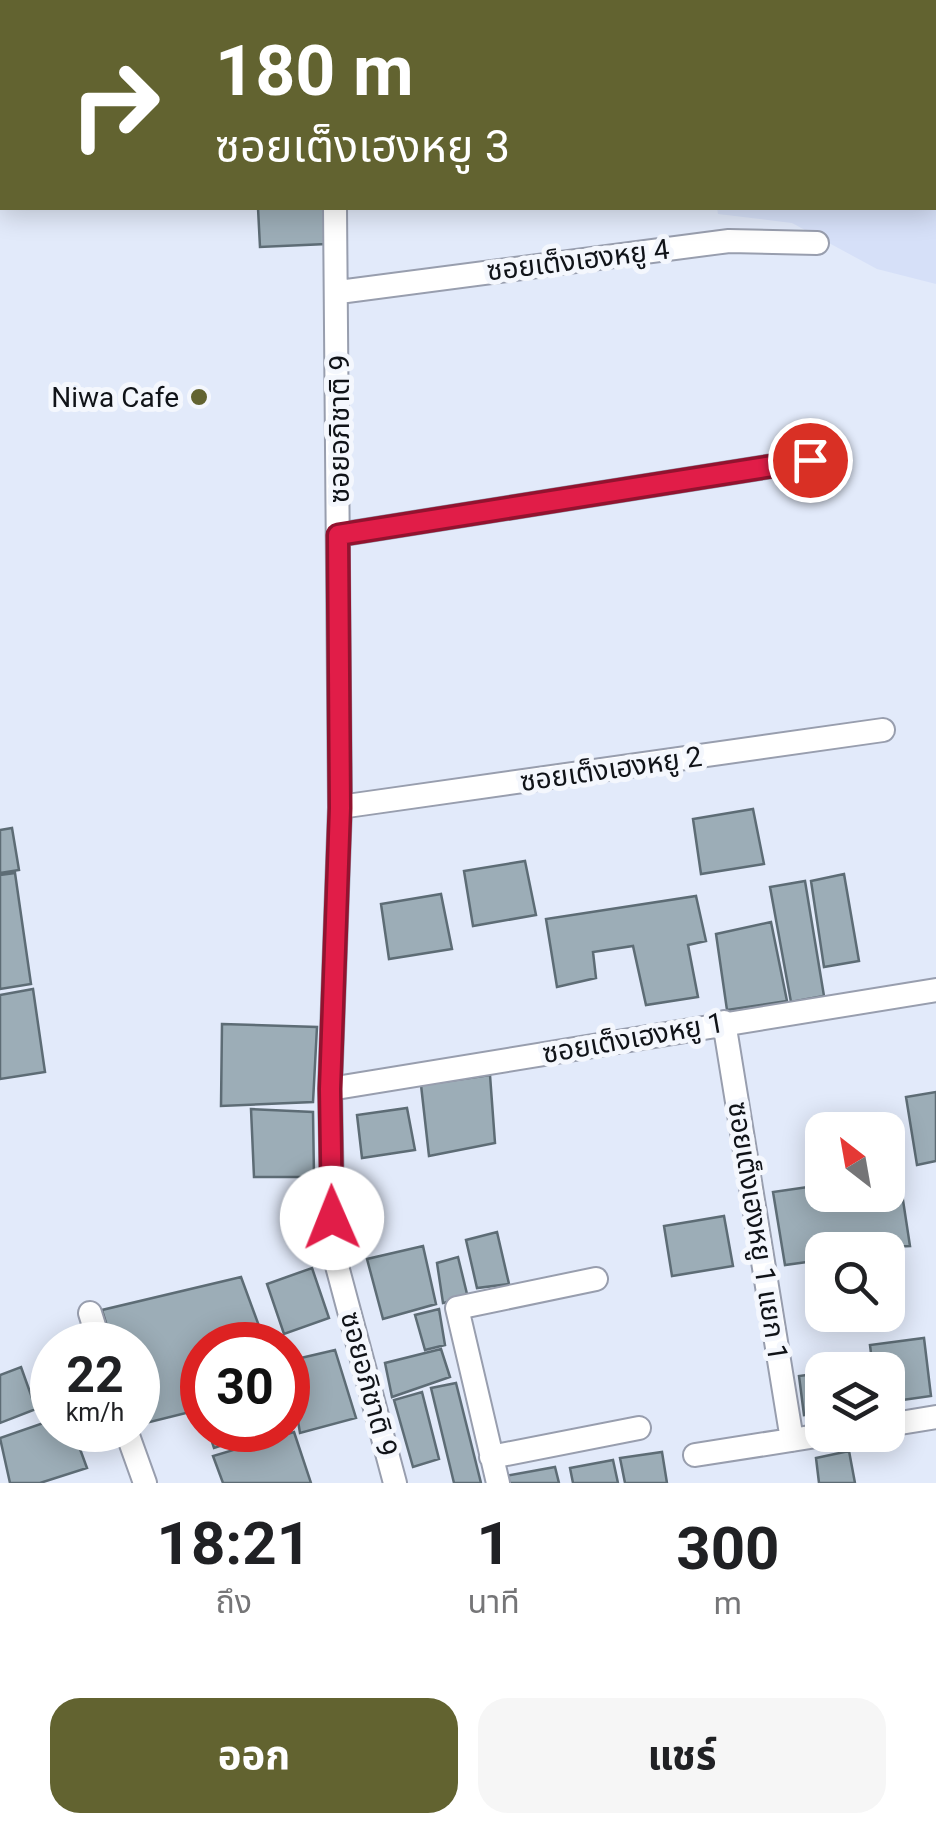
<!DOCTYPE html>
<html lang="th">
<head>
<meta charset="utf-8">
<style>
  body { margin:0; font-family:Roboto,"Noto Sans Thai",sans-serif; background:#f6f6f6; color:#202124; height:100vh; display:flex; flex-direction:column; font-size:38px; white-space:nowrap }
  * { box-sizing:border-box; margin:0 }
  p { font-size:32px; color:#757577 }
  .icon { flex:none; width:55px; height:55px; fill:none; stroke:currentColor; stroke-width:2; stroke-linecap:round; stroke-linejoin:round }
  .map { position:relative; height:1483px; overflow:hidden }
  .details { display:flex; flex-direction:column; background:#fff; flex:1 }
  .details>* { flex:none }
  .banner { position:absolute; left:0px; top:0px; width:938px; height:210px; box-shadow:0 5px 25px #0003; background:#626330; color:#fff; overflow:hidden }
  .needle { width:65px; rotate:329deg }
  .tools { position:absolute; left:805px; top:1112px; display:grid; gap:20px }
  .tools a { display:grid; place-items:center; width:100px; height:100px; border-radius:20px; background:#fff; box-shadow:0 5px 25px #0003; font-size:50px }
  .speed { position:absolute; left:30px; top:1322px; display:flex; gap:20px; font-size:50px; font-weight:700; text-align:center }
  .speed>* { display:grid; place-content:center; width:130px; height:130px; border-radius:50%; background:#fff; box-shadow:0 5px 25px #0003; line-height:1 }
  .speed small { font-size:25px; font-weight:400 }
  .speed .limit { border:15px solid #d22; background:#fff; color:#111 }
  .pin { position:absolute; display:grid; place-items:center; width:85px; height:85px; color:#fff; margin:-42px; border:5px solid #fff; border-radius:50%; box-shadow:0 2px 10px #0007 }
  .me { position:absolute; width:110px; margin:-55px; rotate:359deg; stroke-linejoin:round; filter:drop-shadow(0 0 8px #0008) }
  .turn { display:flex; align-items:center; gap:35px; height:210px; padding:0 50px; font-size:45px }
  .turn .icon { width:130px; height:130px; stroke-width:2.5 }
  .turn b { display:block; font-size:70px; line-height:85px }
  .eta { display:flex; justify-content:space-evenly; align-items:center; height:170px; text-align:center }
  .eta b { font-size:60px; font-weight:700; line-height:70px }
  .action { display:flex; gap:20px; margin-top:auto; padding:20px 50px }
  .action a { flex:1; height:115px; border-radius:30px; background:#626330; color:#fff; font-size:40px; font-weight:700; line-height:115px; text-align:center }
  .action a+a { background:#f6f6f6; color:#202124 }
  .map>svg:first-child { display:block }
</style>
</head>
<body>
<div class="map">
<svg width="936" height="1483" viewBox="0 0 936 1483">
  <rect width="100%" height="100%" fill="#e2eafa"/>
  <path fill="#d6e0f8" d="M689 0H936V284L877 269 792 223 718 214 717 208H935V2Z"/>
  <path fill="#9cadb7" stroke="#5d6c75" stroke-width="2.5" d="M258 208H324L326 244 260 247Z
    M753 809 764 864 701 874 693 819Z
    M12 828 19 870 0 873V830Z
    M525 861 536 915 473 926 464 871Z
    M15 873 31 984 0 989V875Z
    M844 874 859 961 824 967 811 881Z
    M805 881 824 996 791 1002 770 887Z
    M441 894 452 949 389 959 381 904Z
    M696 896 706 941 688 945 698 997 646 1005 633 946 593 952 596 978 557 987 546 919Z
    M771 922 787 1001 727 1010 716 934Z
    M33 989 45 1072 0 1079V995Z
    M222 1024 317 1027 313 1102 221 1106Z
    M490 1075 495 1143 429 1156 421 1085Z
    M936 1092V1161L917 1165 906 1097Z
    M407 1108 415 1150 362 1158 357 1115Z
    M251 1109 313 1112 314 1177H254Z
    M899 1174 910 1246 822 1250V1260L785 1265 773 1192 822 1185V1195H888V1176Z
    M724 1216 733 1266 672 1276 664 1226Z
    M497 1232 509 1284 477 1288 466 1240Z
    M423 1246 436 1304 383 1319 367 1259Z
    M458 1257 468 1298 443 1303 437 1263Z
    M312 1268 329 1318 284 1334 267 1284Z
    M241 1277 266 1345H202V1409L138 1425V1345H113L102 1310Z
    M439 1309 445 1345 425 1350 415 1315Z
    M924 1338 931 1396 888 1402V1370H873L870 1345Z
    M441 1349 450 1377 392 1397 385 1363Z
    M335 1350 356 1418 300 1433 288 1361Z
    M21 1367 36 1409 0 1423V1375Z
    M822 1373V1413L804 1415 799 1376Z
    M456 1383 481 1483H454L431 1388Z
    M422 1392 439 1459 413 1467 394 1400Z
    M52 1420V1430H73L87 1468 40 1483H10L0 1438Z
    M208 1430H270L214 1448Z
    M294 1432 311 1483H223L213 1456Z
    M849 1451 855 1483H819L816 1458Z
    M662 1452 667 1483H625L620 1458Z
    M613 1460 618 1483H573L570 1468Z
    M555 1467 559 1483H506L505 1476Z"/>
  <g fill="none" stroke-linecap="round" stroke-linejoin="round">
    <g stroke="#989eae" stroke-width="26">
      <path id="minor" d="M322 0V2
        M509 0V2
        M335 208 340 807 330 1089 333 1251 395 1483
        M339 292 729 241 817 243
        M338 535 810 460
        M340 807 883 730
        M724 1022 792 1440
        M330 1089 936 990
        M90 1313 100 1345
        M888 1425 936 1417
        M126 1430 145 1483
        M695 1455 823 1435
        M491 1457 639 1428
        M498 1483 457 1308 596 1279"/>
    </g>
    <use href="#minor" stroke="#fff" stroke-width="22"/>
  </g>
  <g fill="none" stroke-linecap="round" stroke-linejoin="round">
    <g stroke="#92132f" stroke-width="25">
      <path id="route" d="M332 1218 330 1089 340 808 338 535 810 460"/>
    </g>
    <use href="#route" stroke="#e11d48" stroke-width="18"/>
  </g>
  <circle fill="#626330" stroke="#f4f7fd" stroke-width="4" cx="199" cy="397" r="10"/>
  <g text-anchor="middle" dominant-baseline="central" stroke-width="10" stroke-linejoin="round" paint-order="stroke">
    <g font-size="28" fill="#101318" stroke="#f4f7fd">
      <text transform="translate(578 260) rotate(-7)">ซอยเต็งเฮงหยู 4</text>
      <text transform="translate(339 429) rotate(-90)">ซอยอภิชาติ 9</text>
      <text transform="translate(611 769) rotate(-8)">ซอยเต็งเฮงหยู 2</text>
      <text transform="translate(633 1038) rotate(-10)">ซอยเต็งเฮงหยู 1</text>
      <text transform="translate(758 1231) rotate(81)">ซอยเต็งเฮงหยู 1 แยก 1</text>
      <text transform="translate(369 1384) rotate(75)">ซอยอภิชาติ 9</text>
    </g>
    <g font-size="28" fill="#101318" stroke="#f4f7fd" text-anchor="end">
      <text x="179" y="397">Niwa Cafe</text>
    </g>
  </g>
</svg>
<div class="tools">
<a><svg class="needle" viewBox="-14 -14 28 28"><path d="M0-13l5 13h-10z" fill="#e53935"/><path d="M0 13l5-13h-10z" fill="#757577"/></svg></a>
<a><svg class="icon" aria-label="search" viewBox="0 0 24 24"><circle cx="10" cy="10" r="6"/><path d="M15 15l6 6"/></svg></a>
<a><svg class="icon" aria-label="layers" viewBox="0 0 24 24"><path d="M12 4l9 5-9 5-9-5zM3 14l9 5 9-5"/></svg></a>
</div>
<div class="speed"><div>22<small>km/h</small></div><div class="limit">30</div></div>
<div class="pin" style="left:810px;top:460px;background:#d93025"><svg class="icon" aria-label="arrive" viewBox="0 0 24 24"><path d="M6 21V4h12l-3 4 3 4H6"/></svg></div>
<svg class="me" style="left:332px;top:1218px" viewBox="-20 -20 40 40"><circle r="19" fill="#fff"/><path d="M0-13L10 11 0 6-10 11z" fill="#e11d48"/></svg>
<div class="banner">
<div class="turn"><svg class="icon" aria-label="right" viewBox="0 0 24 24"><path d="M7 20v-9h11M14 6l5 5-5 5"/></svg><div><b>180 m</b>ซอยเต็งเฮงหยู 3</div></div>
</div>
</div>
<section class="details">
<div class="eta">
<div><b>18:21</b><p>ถึง</p></div>
<div><b>1</b><p>นาที</p></div>
<div><b>300</b><p>m</p></div>
</div>
<div class="action"><a>ออก</a><a>แชร์</a></div>
</section>
</body>
</html>
